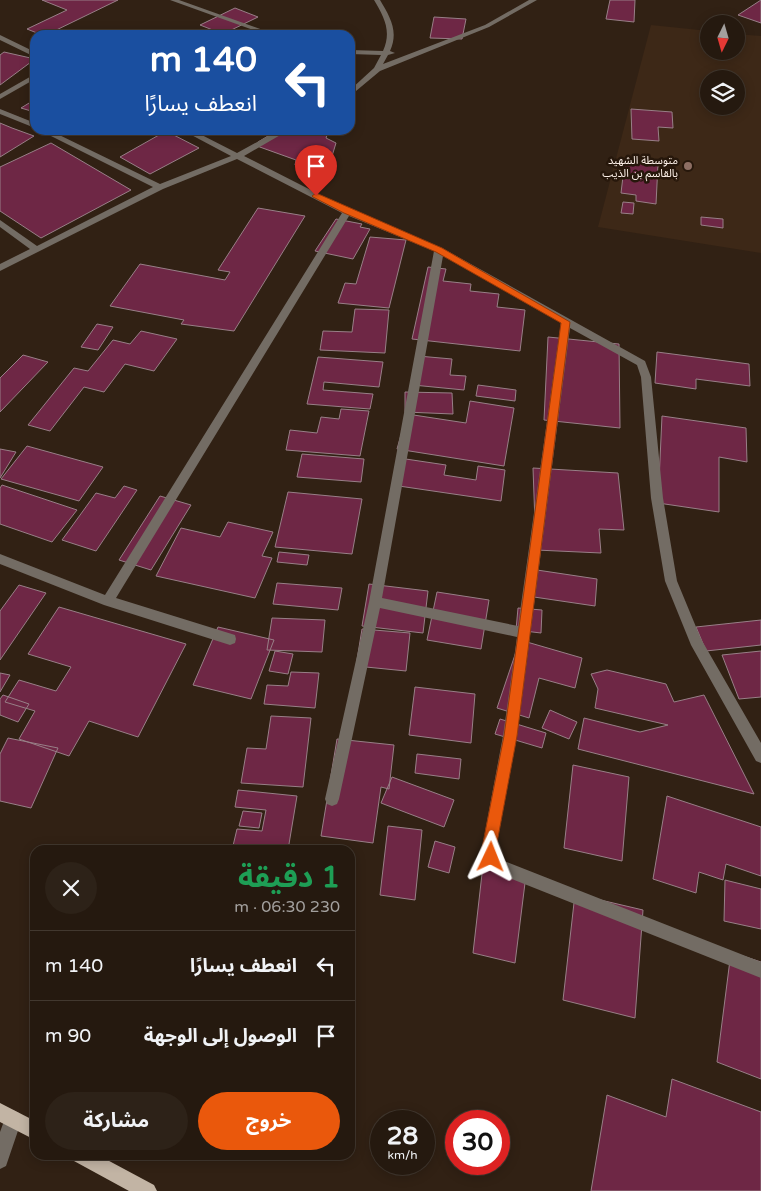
<!DOCTYPE html>
<html lang="ar">
<head>
<meta charset="utf-8">
<style>
  body { margin:0; font-family:"Varela Round","Noto Sans Arabic",sans-serif; background:#2d2218; color:#f1f3f6; direction:rtl; height:100vh; display:flex; flex-direction:column; font-size:19px; white-space:nowrap }
  * { box-sizing:border-box; margin:0 }
  p { font-size:16px; color:#a3a09e }
  .icon { flex:none; width:28px; height:28px; fill:none; stroke:currentColor; stroke-width:2; stroke-linecap:round; stroke-linejoin:round }
  .map { position:relative; flex:1; overflow:hidden; direction:ltr }
  .sheet { position:absolute; left:30px; top:845px; width:325px; height:315px; display:flex; flex-direction:column; background:#25190f; border-radius:15px; box-shadow:0 2px 12px #0003,0 0 0 1px #42382f; direction:rtl }
  .sheet>* { flex:none }
  .banner { position:absolute; left:30px; top:30px; width:325px; height:105px; border-radius:15px; box-shadow:0 2px 12px #0003,0 0 0 1px #42382f; direction:rtl; background:#1a4fa0; color:#fff; overflow:hidden }
  .needle { width:32px; rotate:185deg }
  .controls { position:absolute; left:700px; top:15px; display:grid; gap:10px }
  .controls a { display:grid; place-items:center; width:45px; height:45px; border-radius:50%; background:#25190f; box-shadow:0 2px 12px #0003,0 0 0 1px #42382f; font-size:25px }
  .speed { position:absolute; left:370px; top:1110px; display:flex; gap:10px; font-size:25px; font-weight:700; text-align:center }
  .speed>* { display:grid; place-content:center; width:65px; height:65px; border-radius:50%; background:#25190f; box-shadow:0 2px 12px #0003,0 0 0 1px #42382f; line-height:1 }
  .speed small { font-size:12px; font-weight:400 }
  .speed .limit { border:8px solid #d22; background:#fff; color:#111 }
  .pin { position:absolute; display:grid; place-items:center; width:42px; height:42px; color:#fff; margin:-51px -21px; border-radius:50% 50% 50% 0; rotate:-45deg; box-shadow:0 0 5px #0007 }
  .pin .icon { rotate:45deg }
  .me { position:absolute; width:55px; margin:-28px; rotate:2deg; stroke-linejoin:round; filter:drop-shadow(0 0 4px #0008) }
  .turn { display:flex; align-items:center; gap:18px; height:105px; padding:0 15px; font-size:22px }
  .turn .icon { width:65px; height:65px; stroke-width:2.5 }
  .turn b { display:block; font-size:35px; line-height:42px }
  .round { display:grid; place-items:center; flex:none; width:52px; height:52px; border-radius:26px; background:#2d2218 }
  .headline { display:flex; align-items:center; justify-content:space-between; height:85px; padding:0 15px }
  h1 { font-size:30px; font-weight:700; line-height:38px; color:#1e9e55 }
  .primary-button { display:flex; gap:10px; margin-top:auto; padding:10px 15px }
  .primary-button a { flex:1; height:58px; border-radius:30px; background:#ea580c; color:#fff; font-size:20px; font-weight:700; line-height:58px; text-align:center }
  .primary-button a+a { background:#2d2218; color:#f1f3f6 }
  ul { padding:0; list-style:none }
  li { display:flex; align-items:center; gap:15px; height:70px; padding:0 15px; border-top:1px solid #42382f }
  li div { flex:1 }
  li b { display:block; font-size:19px }
  li em { font-style:normal }
  .map>svg:first-child { display:block }
</style>
</head>
<body>
<div class="map">
<svg width="761" height="1191" viewBox="0 0 761 1191">
  <rect width="100%" height="100%" fill="#312114"/>
  <path fill="#3d2817" fill-rule="evenodd" d="M651 25 709 31V51H736V34L761 36V253L598 227ZM709 79H736V106H709Z"/>
  <path fill="#6e2745" stroke="#987f87" d="M42 0H118L46 35H42L27 29 67 10Z
    M610 0H635L634 22 606 19Z
    M761 0V23L738 15Z
    M235 8 258 17 223 34 200 25Z
    M434 17 466 19 462 39 430 38Z
    M4 52 35 59 0 85V55Z
    M34 100 35 109 31 111 21 108Z
    M631 109 672 112 673 128 658 127 659 141 632 139Z
    M0 123 12 128 34 136 0 157Z
    M278 130H329L326 138 336 143 325 179 295 165 296 160 257 146 258 142Z
    M166 131 199 148 150 174 120 157Z
    M51 143 131 190 41 238 0 211V167Z
    M625 160 658 164 656 204 636 201V195L621 193Z
    M623 202 634 203 633 214 621 213Z
    M258 208 305 216 234 331 181 324 184 320 110 306 140 264 225 280 230 272 218 270Z
    M701 217 723 219V228L701 225Z
    M336 219 362 224 360 227 370 229 353 259 315 251Z
    M370 237 406 240 389 308 338 303 345 283 356 284Z
    M428 267 446 269 443 281 471 284 470 291 499 294 497 307 525 310 520 351 412 339Z
    M355 309 389 310 385 353 320 350 323 331 352 332Z
    M97 324 113 327 98 350 81 347Z
    M141 331 177 339 154 371 125 364 104 392 84 387 50 431 28 425 74 368 88 371 113 340 130 344Z
    M548 337 619 344 620 428 544 420Z
    M657 352 749 364 750 386 696 379V389L655 383Z
    M23 355 48 362 0 412V378Z
    M418 356 452 359 450 375 466 376 464 390 413 385Z
    M318 357 383 362 379 387 324 382 323 390 373 394 370 409 307 404Z
    M478 385 516 390 515 401 476 396Z
    M405 392 452 393 453 414 405 412Z
    M470 401 514 408 504 466 397 449 407 414 466 423Z
    M341 409 369 411 360 456 286 450 290 430 317 433 321 417 339 419Z
    M662 416 746 428 747 462 719 457V512L658 503Z
    M27 446 103 467 79 501 1 479Z
    M0 449 16 452 0 478Z
    M302 454 364 459 361 482 297 477Z
    M399 458 446 465 444 475 476 480 478 466 505 470 501 501 392 485Z
    M533 468 618 473 624 530 599 529 601 553 536 550Z
    M2 485 77 510 52 542 0 524V488Z
    M124 486 137 490 96 551 62 540 96 493 115 498Z
    M288 492 362 499 352 554 275 547Z
    M160 496 191 505 151 570 119 560Z
    M228 522 273 532 262 556 272 558 255 598 156 576 181 528 220 537Z
    M279 552 309 555 307 565 277 562Z
    M537 570 597 579 595 606 534 597Z
    M277 583 342 588 338 610 273 604Z
    M369 584 428 591 423 633 362 626Z
    M19 585 46 593 0 660V611Z
    M437 592 489 600 481 649 427 640Z
    M59 607 186 644 138 737 89 721 69 756 19 739 35 711 5 702 19 680 56 691 71 667 28 654Z
    M518 608 542 610 541 633 516 630Z
    M272 618 325 620 322 652 267 650Z
    M761 620V645L706 651 696 627Z
    M218 627 274 640 251 699 193 685Z
    M362 629 410 633 406 671 356 666Z
    M520 640 582 658 575 688 539 678 529 718 497 708Z
    M275 651 293 654 288 674 269 671Z
    M761 651V697L739 699 722 655Z
    M607 670 666 684 674 702 704 695 754 794 578 749 584 718 640 732 668 725 595 708 598 689 591 674Z
    M291 672 319 673 315 708 264 704 267 685 288 686Z
    M0 673 10 675 0 692Z
    M415 687 475 694 471 743 409 735Z
    M3 695 29 704 18 722 0 715V699Z
    M550 710 577 722 569 739 542 728Z
    M271 716 311 718 303 787 241 783 247 748 266 749Z
    M500 719 546 733 542 748 495 734Z
    M8 738 58 748 31 808 0 801V754Z
    M337 739 394 745 389 789 381 787 373 843 321 836Z
    M417 754 461 759 459 779 415 773Z
    M573 765 629 777 622 861 564 848Z
    M392 777 454 800 444 827 381 803Z
    M238 790 297 796 288 850H232L237 829 262 831 266 810 235 807Z
    M667 796 761 827V876L726 864 723 880 699 872 696 893 653 879Z
    M243 811 262 813 259 828 239 826Z
    M388 826 422 830 415 900 380 895Z
    M435 841 455 847 449 873 428 867Z
    M483 865 526 875 515 963 473 953Z
    M725 880 761 889V929L724 921Z
    M575 894 643 910 635 1018 563 1000Z
    M731 952 761 962V1079L717 1062Z
    M672 1079 761 1112V1191H591L607 1095 666 1117Z"/>
  <g fill="none" stroke-linecap="round" stroke-linejoin="round">
    <path fill="#736c64" fill-rule="evenodd" d="M170 0H179L277 35H267Z
      M374 0H380C390 17 399 31 390 51L395 53 388 55 383 64 485 25 529 0H537L489 27 380 71 350 96V90L374 68 381 55 350 54V50L383 51C392 31 384 17 374 0Z
      M0 35 35 52V57L0 40Z
      M35 74V79L0 99V94Z
      M0 109 35 123V128L0 114Z
      M39 130H49L160 184 231 156 182 130H192L237 153 279 130H289L244 156 350 210 442 248 645 361 651 377 663 498 677 581 701 639 761 743V763L756 761 691 645 665 581 651 498 641 377 637 365 570 328 517 736 496 848 498 853 504 861 761 962V978L494 872 486 862 482 848 503 736 517 637 380 608 339 799 337 804 332 806 327 804 325 799 369 602 434 251 349 216 116 598 235 635 236 639 235 643 230 645 104 605 0 564V554L105 595 342 213 237 159 163 189 0 271V264L30 249 0 227V220L37 246 153 187ZM443 256 561 322 518 626 382 598Z
      M13 1110 19 1113 22 1119 6 1166 0 1169V1132L7 1113Z"/>
    <path fill="#c2b4a4" fill-rule="evenodd" d="M0 1103 35 1121V1140L0 1122Z
      M71 1155H98L154 1185 157 1191H129L74 1161Z"/>
  </g>
  <path fill="#ea580c" stroke="#983908" d="M316 193 442 248 570 322 517 736 496 848 498 857 496 862 491 864 486 862 482 848 504 736 561 323 436 252 344 213 313 197 312 196Z"/>
  <circle fill="#8d6e63" stroke="#26170b" stroke-width="2" cx="688" cy="166" r="5"/>
  <g text-anchor="middle" dominant-baseline="central" stroke-width="5" stroke-linejoin="round" paint-order="stroke">
    <g font-size="11" fill="#fcf0e8" stroke="#26170b" text-anchor="end">
      <text x="678" y="160">متوسطة الشهيد<tspan x="678" dy="13">بالقاسم بن الذيب</tspan></text>
    </g>
  </g>
</svg>
<div class="controls">
<a><svg class="needle" viewBox="-14 -14 28 28"><path d="M0-13l5 13h-10z" fill="#e53935"/><path d="M0 13l5-13h-10z" fill="#a3a09e"/></svg></a>
<a><svg class="icon" aria-label="layers" viewBox="0 0 24 24"><path d="M12 4l9 5-9 5-9-5zM3 14l9 5 9-5"/></svg></a>
</div>
<div class="speed"><div>28<small>km/h</small></div><div class="limit">30</div></div>
<div class="pin" style="left:316px;top:196px;background:#d93025"><svg class="icon" aria-label="arrive" viewBox="0 0 24 24"><path d="M6 21V4h12l-3 4 3 4H6"/></svg></div>
<svg class="me" style="left:491px;top:857px" viewBox="-20 -20 40 40"><path d="M0-17L14 15 0 8-14 15z" fill="#ea580c" stroke="#fff" stroke-width="4"/></svg>
<div class="banner">
<div class="turn"><svg class="icon" aria-label="left" viewBox="0 0 24 24"><path d="M17 20v-9H6M10 6l-5 5 5 5"/></svg><div><b>140 m</b>انعطف يسارًا</div></div>
</div>
<section class="sheet">
<div class="headline"><div><h1>1 دقيقة</h1><p>230 m · 06:30</p></div><a class="round"><svg class="icon" aria-label="close" viewBox="0 0 24 24"><path d="M6 6l12 12M18 6L6 18"/></svg></a></div>
<ul>
<li><svg class="icon" aria-label="left" viewBox="0 0 24 24"><path d="M17 20v-9H6M10 6l-5 5 5 5"/></svg><div><b>انعطف يسارًا</b></div><em>140 m</em></li>
<li><svg class="icon" aria-label="arrive" viewBox="0 0 24 24"><path d="M6 21V4h12l-3 4 3 4H6"/></svg><div><b>الوصول إلى الوجهة</b></div><em>90 m</em></li>
</ul>
<div class="primary-button"><a>خروج</a><a>مشاركة</a></div>
</section>
</div>
</body>
</html>
